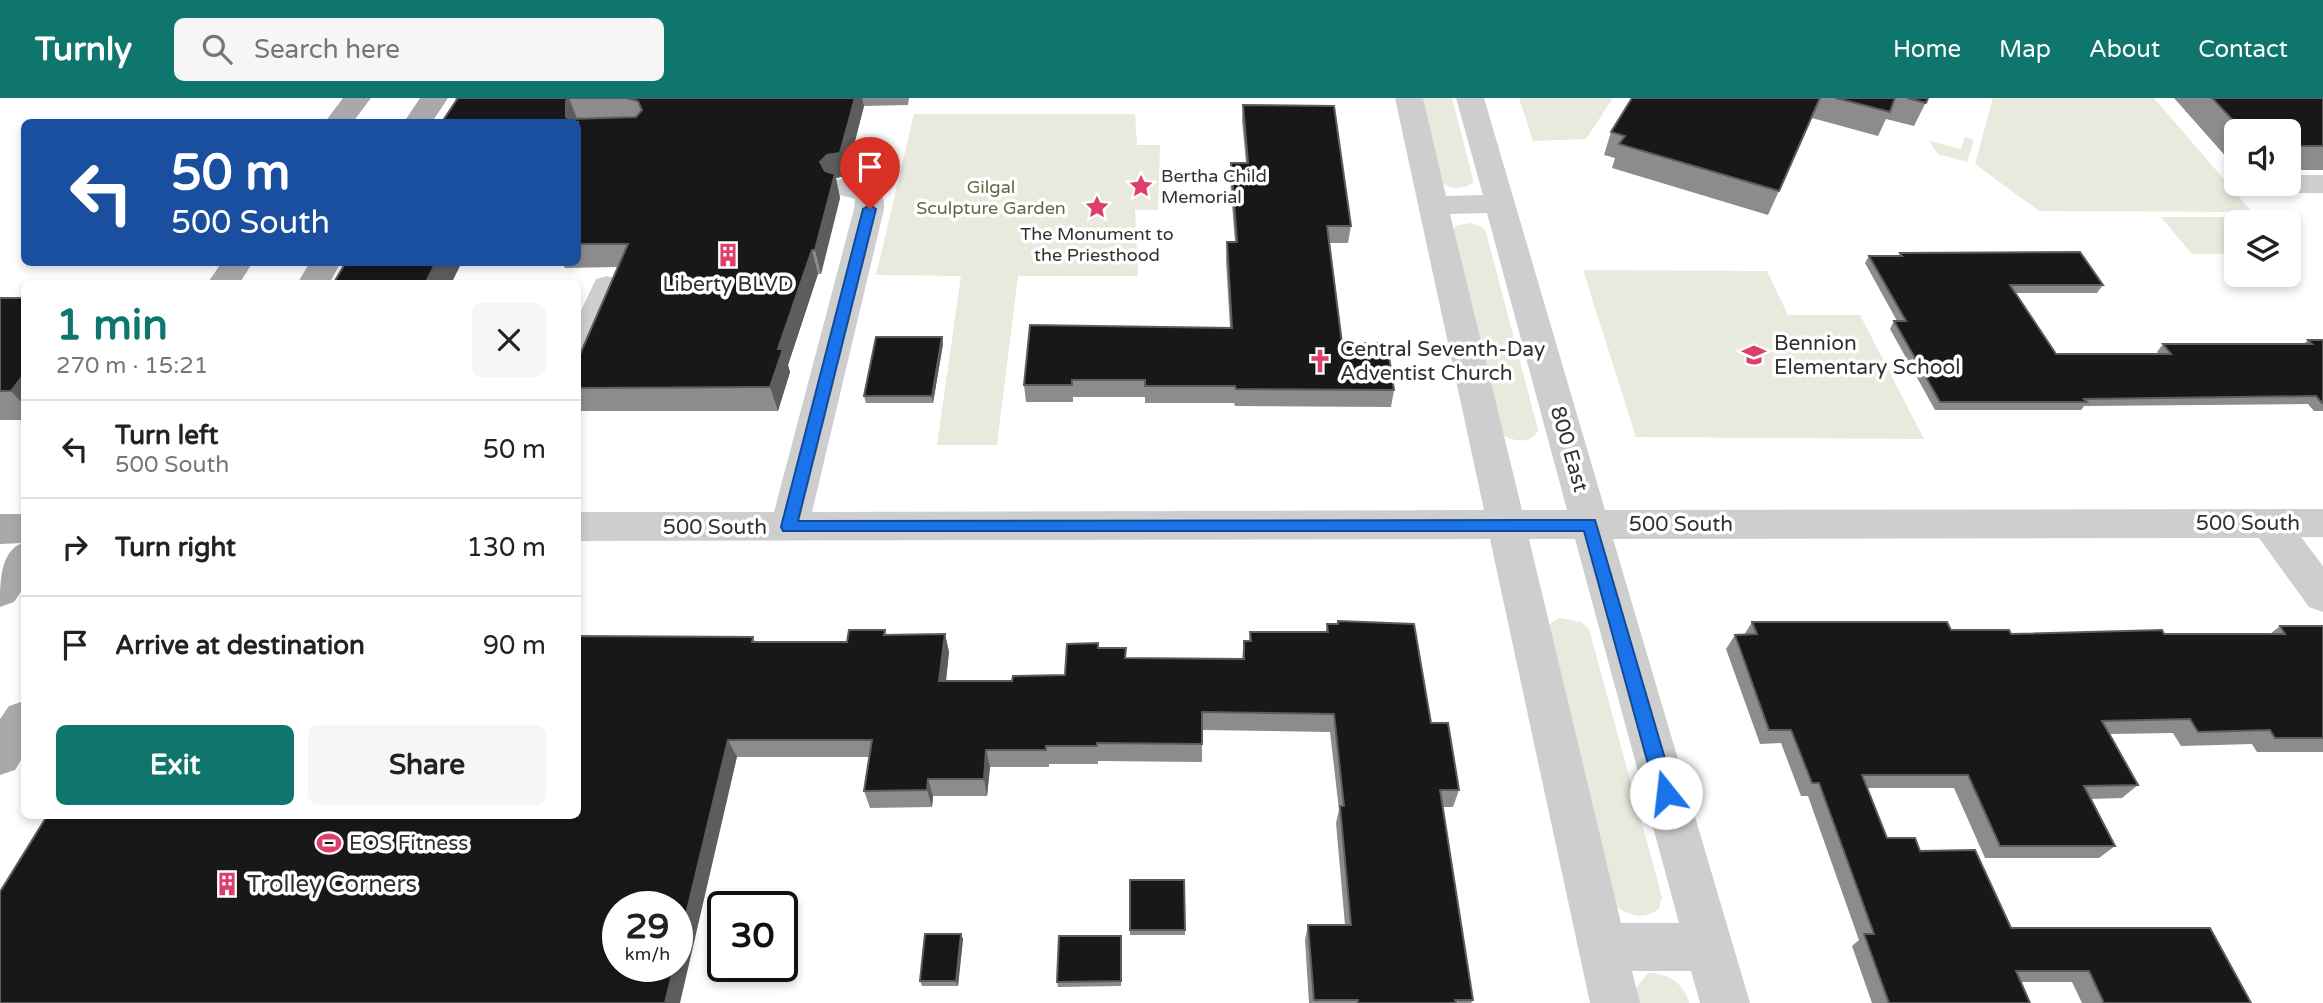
<!DOCTYPE html>
<html lang="en">
<head>
<meta charset="utf-8">
<style>
  body { margin:0; font-family:"Varela Round",sans-serif; background:#f6f6f6; color:#222; height:100vh; display:flex; flex-direction:column; font-size:26px; white-space:nowrap }
  * { box-sizing:border-box; margin:0 }
  p { font-size:23px; color:#767676 }
  .icon { flex:none; width:38px; height:38px; fill:none; stroke:currentColor; stroke-width:2; stroke-linecap:round; stroke-linejoin:round }
  .map { position:relative; flex:1; overflow:hidden }
  .details { position:absolute; left:21px; top:182px; width:560px; height:539px; display:flex; flex-direction:column; background:#fff; border-radius:10px; box-shadow:0 4px 10px #0003 }
  .details>* { flex:none }
  .hud { position:absolute; left:21px; top:21px; width:560px; height:147px; border-radius:10px; box-shadow:0 4px 10px #0003; background:#1a4fa0; color:#fff; overflow:hidden }
  .tools { position:absolute; left:2224px; top:21px; display:grid; gap:14px }
  .tools a { display:grid; place-items:center; width:77px; height:77px; border-radius:10px; background:#fff; box-shadow:0 4px 10px #0003; font-size:35px }
  .speed { position:absolute; left:602px; top:793px; display:flex; gap:14px; font-size:35px; font-weight:700; text-align:center }
  .speed>* { display:grid; place-content:center; width:91px; height:91px; border-radius:50%; background:#fff; box-shadow:0 4px 10px #0003; line-height:1 }
  .speed small { font-size:18px; font-weight:400 }
  .speed .limit { border:4px solid #111; border-radius:10px; background:#fff; color:#111 }
  .pin { position:absolute; display:grid; place-items:center; width:60px; height:60px; color:#fff; margin:-72px -30px; border-radius:50% 50% 50% 0; rotate:-45deg; box-shadow:0 0 7px #0007 }
  .pin .icon { rotate:45deg }
  .me { position:absolute; width:77px; margin:-38px; rotate:344deg; stroke-linejoin:round; filter:drop-shadow(0 0 5px #0008) }
  .turn { display:flex; align-items:center; gap:24px; height:147px; padding:0 35px; font-size:32px }
  .turn .icon { width:91px; height:91px; stroke-width:2.5 }
  .turn b { display:block; font-size:49px; line-height:60px }
  .round { display:grid; place-items:center; flex:none; width:74px; height:74px; border-radius:10px; background:#f6f6f6 }
  .summary { display:flex; align-items:center; justify-content:space-between; height:119px; padding:0 35px }
  h1 { font-size:42px; font-weight:700; line-height:52px; color:#0f766e }
  .button { display:flex; gap:14px; margin-top:auto; padding:14px 35px }
  .button a { flex:1; height:80px; border-radius:10px; background:#0f766e; color:#fff; font-size:28px; font-weight:700; line-height:80px; text-align:center }
  .button a+a { background:#f6f6f6; color:#222 }
  ul { padding:0; list-style:none }
  li { display:flex; align-items:center; gap:21px; height:98px; padding:0 35px; border-top:2px solid #e0e0e0 }
  li div { flex:1 }
  li b { display:block; font-size:26px }
  li em { font-style:normal }
  header { display:flex; align-items:center; gap:42px; box-sizing:border-box; height:98px; padding:0 35px; background:#0f766e; color:#fff }
  header strong { font-size:33px }
  nav { display:flex; gap:38px; margin-inline-start:auto; font-size:24px }
  .search { width:490px; height:63px; background:#f6f6f6; display:flex; align-items:center; gap:18px; box-sizing:border-box; padding:0 24px; border-radius:10px; color:#767676; font-size:26px }
  .map>svg:first-child { display:block }
</style>
</head>
<body>
<header>
<strong>Turnly</strong>
<div class="search"><svg class="icon" aria-label="search" viewBox="0 0 24 24"><circle cx="10" cy="10" r="6"/><path d="M15 15l6 6"/></svg>Search here</div>
<nav><a>Home</a><a>Map</a><a>About</a><a>Contact</a></nav>
</header>
<div class="map">
<svg width="2323" height="905" viewBox="0 0 2323 905">
  <rect width="100%" height="100%" fill="#fff"/>
  <path fill="#e7eadd" d="M1421 0H1452L1473 81V85C1462 91 1450 93 1441 83Z
    M1519 0H1613L1586 41 1533 43Z
    M1993 0H2154L2252 114 2039 113 1975 66Z
    M914 16H1135L1137 47H1160L1158 112H1135L1138 178H1018L997 347H937L961 178 876 177Z
    M1965 39 1974 42 1967 64 1938 56 1929 43 1961 51Z
    M2161 119H2255L2260 124H2236V156H2192Z
    M1470 125 1482 129 1486 134 1538 332C1531 347 1516 343 1503 338L1453 134 1455 128Z
    M1583 172 1767 173 1788 217H1860L1924 341 1636 339Z
    M1560 520 1581 524 1589 531 1662 799 1659 811C1644 821 1632 819 1617 809L1546 534 1551 525Z
    M1648 875C1668 875 1684 885 1689 905H1634L1635 891Z"/>
  <g fill="none" stroke-linecap="round" stroke-linejoin="round">
    <path fill="#cecece" fill-rule="evenodd" d="M1395 0H1423L1446 98 1483 97 1456 0H1484L1605 412 2323 411V439H2301L2323 468V514L2309 509 2259 440 1613 441 1750 905H1700L1691 873H1632L1640 905H1590L1490 441 578 443V414H774L854 111 855 101 833 95 828 89 833 83C857 77 886 82 884 111L812 414 1484 412ZM1487 115 1567 412H1522L1450 116ZM1529 441H1575L1679 825H1621Z
      M2289 77H2323V95H2243L2233 92 2228 86 2236 79V86H2289Z
      M607 178 618 181 623 188 595 256 590 264 578 267V219L596 181Z"/>
    <path fill="#a9a9a9" fill-rule="evenodd" d="M343 0H371L353 24H325Z
      M420 0H448L432 24H404Z
      M222 164H253L239 186H207Z
      M310 164H341L329 186H297Z
      M0 416H24V489L14 504 0 509C0 484 0 454 22 445L0 446Z
      M24 603V657L15 672 0 677V621L9 608Z"/>
  </g>
  <path fill="#8c8c8c" d="M455 0H909L908 7 864 8 846 78 836 80 840 100 821 176H818L788 267 790 274 778 313H578V261L617 169 565 170 562 164H578V24L457 3Z
    M1632 0H1928L1914 28 1886 21 1878 38 1812 20 1768 117 1612 70 1615 60 1604 57 1611 34Z
    M2174 0H2323V72H2289V33H2236V70Z
    M1243 7 1351 128 1348 145H1330L1342 245 1394 292 1391 309 1235 308 1234 305H1145V299H1073V304H1026L1024 287 1230 230 1226 162 1227 144H1235L1230 82 1231 65H1246L1242 23Z
    M1900 155 2103 187 2097 195H2015L2056 256H2159L2157 254 2163 246H2304L2308 242H2323V313H2314L2308 306 2084 308 2081 312H1935L1890 231 1894 223H1897L1865 165 1869 158H1899Z
    M0 200H24V322H0Z
    M942 239 943 246 933 305H866L864 298Z
    M1338 523 1431 625 1459 692 1453 709H1443L1473 902 1471 905H1309L1305 842 1308 827H1345L1336 725 1339 712 1330 634 1202 632V664L1098 663V666H1049V669H990L987 698H933L932 709 870 710 864 693 869 659H737L0 905 753 539 755 544H847L885 532 886 536H945L949 554 946 583H1012L1065 577 1099 550H1126V560L1242 561 1244 543H1249L1250 534H1326L1327 526H1337Z
    M1752 524 1951 532 2011 536H2270L2280 528H2323V654H2257L2252 646 2181 648 2173 635 2110 636 2138 687 2122 700 2090 701 2115 748 2099 760H1985L1954 690H1867L1887 740 1920 753 2011 830 2251 905H2082L2072 884H2021L2030 905H1872L1852 848 1859 842 1808 698H1801L1781 645 1760 646 1726 551 1735 537H1744Z
    M1130 782H1184L1185 837H1130Z
    M961 836 963 841 958 888H922L920 883Z
    M1121 838V888L1058 889 1057 884Z"/>
  <path fill="#5d5d5d" d="M569 0 578 23 568 24 566 19V3Z
    M855 0H862L864 8 846 78 836 80 840 100 821 176 815 152 826 87 820 64Z
    M812 152 818 176 788 267 790 274 778 313 770 289 778 251Z
    M436 164H462L451 186H425Z
    M942 239 943 246 933 305 932 298Z
    M24 276V307L11 293Z
    M945 536 949 554 944 601 939 583Z
    M728 642 737 659 680 905H665L674 868H677V854Z
    M986 652 990 669 987 698 984 681Z
    M928 681 933 698 932 709 927 692Z
    M961 836 963 841 958 888 956 883Z"/>
  <path fill="#181818" stroke="#5d5d5d" stroke-width="2" fill-rule="evenodd" d="M458 0H855L840 55 827 57 820 64 825 73 835 76 815 152H812L778 251H783L770 289 578 290V261L628 146H578V24H442ZM569 0H626L638 3 642 12 636 19 569 21 566 19V3Z
    M1632 0H1820L1779 93 1619 46 1625 38 1611 34Z
    M1836 0H1895L1890 14Z
    M1907 0H1928L1926 5Z
    M2212 0H2323V48H2289V33H2243Z
    M1243 7 1334 8 1351 128H1327L1342 245H1387L1394 292 1236 291 1235 288H1145V282H1072V287H1024L1030 227 1232 230 1227 144H1237L1231 65H1248Z
    M2080 154 2103 187H2010L2056 256H2171L2163 246H2312L2308 242H2323V305H2322L2316 298 2084 301 2087 304H1940L1894 223H1906L1869 158H1902L1900 155Z
    M346 164H436L425 186H333Z
    M0 200H24V276L11 293H0Z
    M876 239H942L932 298H864Z
    M1338 523 1414 526 1431 625H1448L1459 692H1440L1473 902H1455L1456 905H1358V902H1314L1308 827H1351L1340 708H1344L1334 616 1202 614V646L1097 645V648H1046V652H986L984 681H928L927 692 864 693 872 642H728L677 854V808H618V868H674L665 905H0V794L47 718H578V538L753 539 752 544H847L849 532H885L884 537 945 536 939 583H1012L1013 578 1065 577 1067 546 1098 545V550H1126L1125 560 1244 561V543H1251L1250 534H1328L1327 526H1338Z
    M1752 524H1947L1951 532H2009L2011 536 2162 532 2164 536H2285L2280 528H2323V640H2275L2270 632 2198 634 2190 621 2102 623 2138 687 2084 688 2115 748H2000L1968 677H1862L1887 740H1915L1920 753 1975 752 2011 830H2210L2251 905H2104L2089 873H2016L2030 905H1889L1864 836H1874L1819 685H1812L1791 632H1769L1735 537 1757 536Z
    M1130 782H1184L1185 832H1130Z
    M925 836H961L956 883H920Z
    M1059 838H1121V883L1057 884Z"/>
  <path fill="#1a73e8" stroke="#114b97" stroke-width="2" d="M870 107 876 111 798 423 1595 422 1675 695 1672 701 1666 704 1659 701 1656 695 1584 433H783L781 429 863 111Z"/>
  <defs>
    <g id="sight-bare" transform="scale(1.89)"><path d="M0-6L1.8-2.2L6-1.7L2.9 1.2L3.7 5.4L0 3.3L-3.7 5.4L-2.9 1.2L-6-1.7L-1.8-2.2Z" fill="#dd3f6b" stroke="#fff" stroke-width="2.5" paint-order="stroke"/></g>
    <g id="building-bare" transform="scale(1.89)"><path d="M-4-6H4V6H1V3H-1V6H-4ZM-2.5-4.3h1.7v1.8h-1.7ZM.8-4.3h1.7v1.8H.8ZM-2.5-1h1.7V.8h-1.7ZM.8-1h1.7V.8H.8Z" fill="#dd3f6b" stroke="#fff" stroke-width="2.5" paint-order="stroke"/></g>
    <g id="school-bare" transform="scale(1.89)"><path d="M0-5L7-2L0 1L-7-2ZM-4 1L0 2.5L4 1V4Q0 6-4 4Z" fill="#dd3f6b" stroke="#fff" stroke-width="2.5" paint-order="stroke"/></g>
    <g id="church-bare" transform="scale(1.89)"><path d="M-1.2-6h2.4v3.5h3.3v2.4h-3.3V6h-2.4V-.1h-3.3v-2.4h3.3Z" fill="#dd3f6b" stroke="#fff" stroke-width="2.5" paint-order="stroke"/></g>
    <g id="stadium-bare" transform="scale(1.89)"><path d="M0-5a6.5 5 0 1 0 0 10a6.5 5 0 1 0 0-10ZM-3.5-1.8h7v3.6h-7Z" fill="#dd3f6b" stroke="#fff" stroke-width="2.5" paint-order="stroke"/></g>
  </defs>
  <g fill-rule="evenodd">
    <use href="#sight-bare" x="1141" y="88"/>
    <use href="#sight-bare" x="1097" y="109"/>
    <use href="#building-bare" x="728" y="157"/>
    <use href="#school-bare" x="1754" y="257"/>
    <use href="#church-bare" x="1320" y="263"/>
    <use href="#stadium-bare" x="329" y="745"/>
    <use href="#building-bare" x="227" y="786"/>
  </g>
  <g text-anchor="middle" dominant-baseline="central" stroke-width="7" stroke-linejoin="round" paint-order="stroke">
    <g font-size="18" fill="#313131" stroke="#fff" text-anchor="start">
      <text x="1161" y="78">Bertha Child<tspan x="1161" dy="21">Memorial</tspan></text>
      <text x="1097" y="136" text-anchor="middle">The Monument to<tspan x="1097" dy="21">the Priesthood</tspan></text>
    </g>
    <g font-size="18" fill="#5d6b40" stroke="#fff">
      <text x="991" y="89">Gilgal<tspan x="991" dy="21">Sculpture Garden</tspan></text>
    </g>
    <g font-size="21" fill="#313131" stroke="#fff" text-anchor="start">
      <text x="728" y="186" text-anchor="middle">Liberty BLVD</text>
      <text x="1774" y="245">Bennion<tspan x="1774" dy="24">Elementary School</tspan></text>
      <text x="1340" y="251">Central Seventh-Day<tspan x="1340" dy="24">Adventist Church</tspan></text>
      <text x="349" y="745">EOS Fitness</text>
    </g>
    <g font-size="21" fill="#313131" stroke="#fff">
      <text transform="translate(1569 351) rotate(74)">800 East</text>
      <text x="2248" y="425">500 South</text>
      <text x="1681" y="426">500 South</text>
      <text x="715" y="429">500 South</text>
    </g>
    <g font-size="24" fill="#313131" stroke="#fff" text-anchor="start">
      <text x="247" y="786">Trolley Corners</text>
    </g>
  </g>
</svg>
<div class="tools">
<a><svg class="icon" aria-label="sound" viewBox="0 0 24 24"><path d="M4 9h4l5-4v14l-5-4H4zM17 9q2 3 0 6"/></svg></a>
<a><svg class="icon" aria-label="layers" viewBox="0 0 24 24"><path d="M12 4l9 5-9 5-9-5zM3 14l9 5 9-5"/></svg></a>
</div>
<div class="speed"><div>29<small>km/h</small></div><div class="limit">30</div></div>
<div class="pin" style="left:870px;top:111px;background:#d93025"><svg class="icon" aria-label="arrive" viewBox="0 0 24 24"><path d="M6 21V4h12l-3 4 3 4H6"/></svg></div>
<svg class="me" style="left:1666px;top:695px" viewBox="-20 -20 40 40"><circle r="19" fill="#fff"/><path d="M0-13L10 11 0 6-10 11z" fill="#1a73e8"/></svg>
<div class="hud">
<div class="turn"><svg class="icon" aria-label="left" viewBox="0 0 24 24"><path d="M17 20v-9H6M10 6l-5 5 5 5"/></svg><div><b>50 m</b>500 South</div></div>
</div>
<section class="details">
<div class="summary"><div><h1>1 min</h1><p>270 m · 15:21</p></div><a class="round"><svg class="icon" aria-label="close" viewBox="0 0 24 24"><path d="M6 6l12 12M18 6L6 18"/></svg></a></div>
<ul>
<li><svg class="icon" aria-label="left" viewBox="0 0 24 24"><path d="M17 20v-9H6M10 6l-5 5 5 5"/></svg><div><b>Turn left</b><p>500 South</p></div><em>50 m</em></li>
<li><svg class="icon" aria-label="right" viewBox="0 0 24 24"><path d="M7 20v-9h11M14 6l5 5-5 5"/></svg><div><b>Turn right</b></div><em>130 m</em></li>
<li><svg class="icon" aria-label="arrive" viewBox="0 0 24 24"><path d="M6 21V4h12l-3 4 3 4H6"/></svg><div><b>Arrive at destination</b></div><em>90 m</em></li>
</ul>
<div class="button"><a>Exit</a><a>Share</a></div>
</section>
</div>
</body>
</html>
